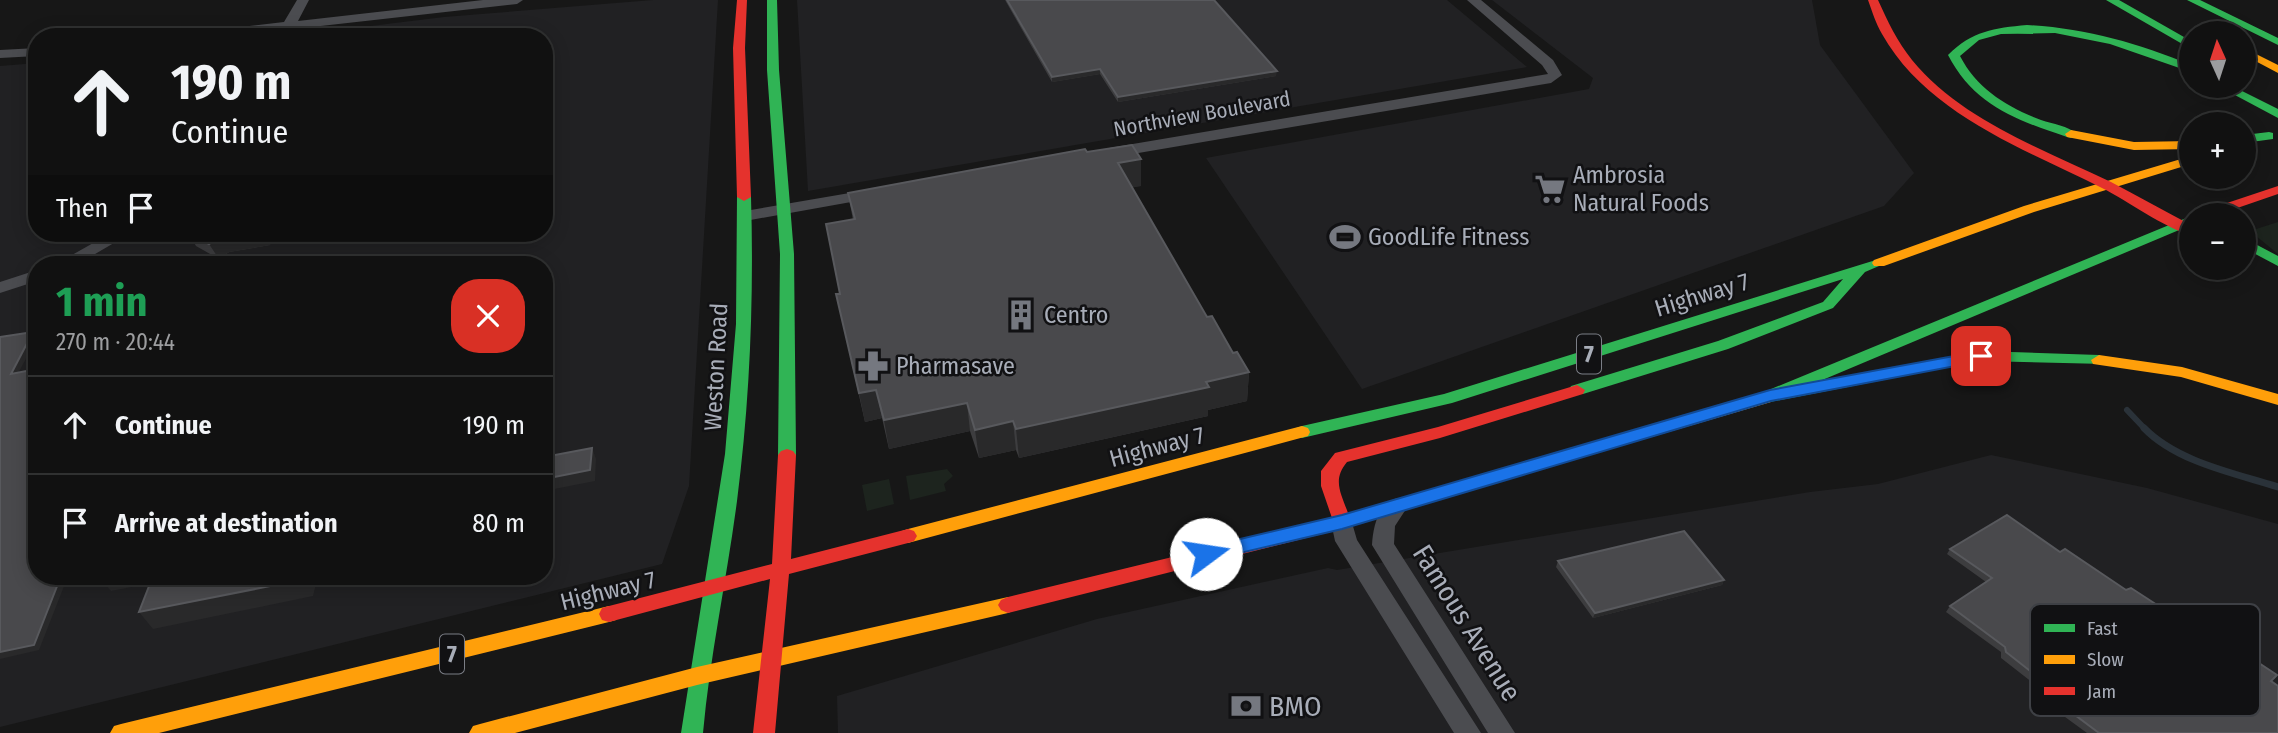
<!DOCTYPE html>
<html lang="en">
<head>
<meta charset="utf-8">
<style>
  body { margin:0; font-family:"Fira Sans Condensed",sans-serif; background:#1a1a1a; color:#f1f3f6; height:100vh; display:flex; flex-direction:column; font-size:26px; white-space:nowrap }
  * { box-sizing:border-box; margin:0 }
  p { font-size:23px; color:#9c9d9f }
  .icon { flex:none; width:38px; height:38px; fill:none; stroke:currentColor; stroke-width:2; stroke-linecap:round; stroke-linejoin:round }
  .map { position:relative; flex:1; overflow:hidden }
  .panel { position:absolute; left:28px; top:256px; width:525px; height:329px; display:flex; flex-direction:column; background:#111; border-radius:28px; box-shadow:0 4px 18px #0003,0 0 0 2px #303131 }
  .panel>* { flex:none }
  .top-card { position:absolute; left:28px; top:28px; width:525px; height:214px; border-radius:28px; box-shadow:0 4px 18px #0003,0 0 0 2px #303131; background:#111; color:#f1f3f6; overflow:hidden }
  .needle { width:46px; rotate:357deg }
  .controls { position:absolute; left:2179px; top:21px; display:grid; gap:14px }
  .controls a { display:grid; place-items:center; width:77px; height:77px; border-radius:50%; background:#111; box-shadow:0 4px 18px #0003,0 0 0 2px #303131; font-size:35px }
  .pin { position:absolute; display:grid; place-items:center; width:60px; height:60px; color:#fff; margin:-30px; border-radius:14px; box-shadow:0 4px 10px #0006 }
  .me { position:absolute; width:77px; margin:-38px; rotate:76deg; stroke-linejoin:round; filter:drop-shadow(0 0 5px #0008) }
  .turn { display:flex; align-items:center; gap:24px; height:147px; padding:0 28px; font-size:32px }
  .turn .icon { width:91px; height:91px; stroke-width:2.5 }
  .turn b { display:block; font-size:49px; line-height:60px }
  .then { display:flex; align-items:center; height:66px; padding:0 28px; background:#0003; gap:14px; font-size:26px }
  .round { display:grid; place-items:center; flex:none; width:74px; height:74px; border-radius:28px; background:#1a1a1a }
  .headline { display:flex; align-items:center; justify-content:space-between; height:119px; padding:0 28px }
  h1 { font-size:42px; font-weight:700; line-height:52px; color:#1e9e55 }
  ul { padding:0; list-style:none }
  li { display:flex; align-items:center; gap:21px; height:98px; padding:0 28px; border-top:2px solid #303131 }
  li div { flex:1 }
  li b { display:block; font-size:26px }
  li em { font-style:normal }
  .map>svg:first-child { display:block }
</style>
</head>
<body>
<div class="map">
<svg width="2278" height="733" viewBox="0 0 2278 733">
  <rect width="100%" height="100%" fill="#171717"/>
  <path fill="#212123" fill-rule="evenodd" d="M653 0H718L689 486 662 564 0 727V66L37 63V233H544V37H281L444 17ZM37 264H544V576H37Z
    M797 0H1447L1527 67 808 191Z
    M1492 0H1812L1820 45 1914 173 1884 206 1362 389 1206 158 1589 89 1593 78Z
    M1991 455 2147 488 2278 524V733H838L837 696 1097 619 1328 568 1337 570 1810 492 1878 484Z"/>
  <path fill="#1d241e" d="M2278 222V254L2250 231Z
    M947 469 953 476 944 484 946 491 910 500 906 476Z
    M889 479 894 504 867 511 862 485Z"/>
  <g fill="none" stroke-linecap="round" stroke-linejoin="round">
    <path stroke="#2a3239" stroke-width="6" d="M2127 410 2146 430"/>
    <path stroke="#2a3239" stroke-width="7" d="M2144 428C2177 462 2234 473 2278 487"/>
    <path fill="#4b4c50" fill-rule="evenodd" d="M297 0H309L298 21 483 0H523L517 4 294 29 286 37 280 36V31L226 37H182L188 33 284 22Z
      M1467 0H1481L1553 60 1562 75 1551 83 1109 158 1101 153 1109 148 1548 74 1542 65Z
      M37 48V56L0 58V50Z
      M873 189 881 194 879 197 745 221 737 216 745 211Z
      M111 233H131L78 264H56Z
      M37 270V281L0 293V282Z
      M1397 498 1405 500 1408 506 1395 526 1394 544 1515 733H1488L1372 545C1373 527 1378 504 1397 498Z
      M1342 514 1350 516 1357 540 1481 733H1454L1335 541 1331 522 1334 516Z"/>
    <path fill="#30b455" fill-rule="evenodd" d="M767 0H777L779 70 794 254 796 455 793 459H781L778 455 780 254 767 70Z
      M2106 0H2119L2191 41V49Z
      M2187 0H2200L2278 38V45Z
      M2027 25C2084 28 2138 43 2191 65V72L2110 44 2055 33 2001 34 1979 40 1960 56C1977 89 2007 107 2041 120 2053 124 2068 126 2077 134L2071 138 2067 137C2016 120 1974 105 1948 55 1972 31 1994 28 2027 25Z
      M2218 86H2232L2278 109V118Z
      M2269 132 2273 133V139L2244 143V135Z
      M744 193 751 197C754 298 750 400 737 501 727 578 710 655 703 733H681L725 454 736 324 737 197Z
      M2191 216V225L1820 381 1981 351 2099 355 2107 360 2105 364 1981 361 1765 403 1757 398 1759 394Z
      M2244 238 2278 256V266L2244 248Z
      M1879 259 1884 260 1886 263 1865 272 1833 308 1728 349 1583 394H1571L1569 390 1571 386 1718 341 1823 302 1843 279 1452 403 1302 438 1296 436 1294 432 1296 428 1302 426 1444 394Z"/>
    <path fill="#ff9f0a" fill-rule="evenodd" d="M2244 48 2278 65V73L2244 55Z
      M2071 130 2134 142 2191 141V149L2134 150 2067 137 2065 134Z
      M2191 156V164L2034 212 1884 266H1874L1872 263 1874 260 2024 206Z
      M2099 355 2182 367 2278 394V405L2181 377 2093 364 2091 360Z
      M1765 393 1771 394 1773 398 1771 402 1457 494 1451 493 1448 488 1451 483 1457 482Z
      M1302 426 1308 428 1310 432 1308 436 908 543 902 541 899 536 902 531 908 529Z
      M1008 597 1015 600 1018 605 1015 610 1008 613 697 685 515 733H469L473 726 480 724 697 667Z
      M609 606 616 608 619 614 616 620 609 622 159 733H110L114 726 121 724Z"/>
    <path fill="#e5322d" fill-rule="evenodd" d="M737 0H747L745 48 751 197 744 201 737 197 733 48Z
      M1868 0H1878C1888 22 1897 41 1912 60 1961 120 2043 149 2111 182 2138 196 2164 211 2191 225V235C2164 228 2128 201 2102 188 2024 149 1927 114 1882 34 1876 24 1872 11 1868 0Z
      M2278 186V194L2217 215H2198L2200 212Z
      M1577 385 1585 390 1583 394 1440 438 1347 462C1332 480 1341 493 1348 513L1457 482 1463 483 1466 488 1463 493 1342 529 1008 613 1001 610 998 605 1001 600 1008 597 1332 518 1321 486V471L1335 453 1438 427Z
      M787 449 793 451 796 455 791 559 908 529 914 531 917 536 914 541 908 543 789 574 775 733H753L770 579 609 622 602 620 599 614 602 608 609 606 772 564 778 455 781 451Z"/>
  </g>
  <path fill="#3d3d3f" d="M1005 0H1214L1276 76 1118 102 1100 74 1052 82Z
    M1141 186 1132 187 1207 317 1233 353 1249 372 1247 401 1208 410V416L1019 458 1016 450 979 458 970 431 889 449 882 418 865 422 836 294H840L853 220 848 193Z
    M188 233H273L270 245 229 252 219 259 196 246Z
    M1950 549 2060 552 2126 590 2271 681 2278 733H2087L2050 706 2055 700 2001 658V652L1946 612 1950 606 1986 582 1947 554Z
    M1558 561 1724 580 1722 585 1593 618 1556 567Z"/>
  <path fill="#29292a" d="M1100 69V74L1052 82V77Z
    M1277 71 1276 76 1118 102V97Z
    M1141 159V186L1118 190V163Z
    M241 233H273L270 245 229 252 219 259 209 244 220 237Z
    M33 332 37 338 15 379 11 374Z
    M1249 372 1247 401 1208 410V416L1019 458 1016 429 1206 382Z
    M876 390 882 418 865 422 859 393Z
    M967 403 970 431 889 449 884 420Z
    M1013 421 1016 450 979 458 975 430Z
    M592 448 596 459 595 481 544 491V479Z
    M61 576H68L39 650 0 659V652Z
    M98 576H169L172 579 111 591Z
    M302 576H318L313 596 153 629 139 612Z
    M1724 580 1722 585 1593 618 1595 613Z"/>
  <path fill="#49494c" stroke="#58595d" stroke-width="2" d="M1007 0H1214L1277 71 1118 97 1100 69 1052 77Z
    M1132 145 1141 159 1118 163 1207 317 1212 316 1233 353 1237 352 1249 372 1206 382 1209 387 1016 429 1013 421 975 430 967 403 884 420 876 390 859 393 836 294H840L826 224 855 219 848 193 1085 149 1087 152Z
    M190 233H241L220 237 209 244Z
    M33 332 11 374 37 369V576H61L34 645 0 652V337Z
    M592 448 590 470 544 479V457Z
    M2007 515 2060 552 2065 549 2126 590 2131 588 2191 627 2200 624 2277 675 2271 681 2278 686V733H2099L2055 700 2062 696 2006 652 2005 647 1950 606 1992 578 1950 549Z
    M1684 531 1724 580 1595 613 1558 561Z
    M153 576H302L301 580 139 612Z"/>
  <path fill="#1a73e8" stroke="#114b97" stroke-width="2" d="M1981 351 1987 353V360L1771 401 1342 529 1206 561 1197 554 1206 547 1342 515 1770 390Z"/>
  <defs>
    <g id="supermarket-bare" transform="scale(2.415)"><path d="M-6-5.5h2.5l.6 2H6L4.5 2H-2.5L-4.4-4H-6ZM-1.5 3.2a1.3 1.3 0 1 0 .1 0ZM3 3.2a1.3 1.3 0 1 0 .1 0Z" fill="#757880" stroke="#111113" stroke-width="2.5" paint-order="stroke"/></g>
    <g id="stadium-bare" transform="scale(2.415)"><path d="M0-5a6.5 5 0 1 0 0 10a6.5 5 0 1 0 0-10ZM-3.5-1.8h7v3.6h-7Z" fill="#757880" stroke="#111113" stroke-width="2.5" paint-order="stroke"/></g>
    <g id="building-bare" transform="scale(2.415)"><path d="M-4-6H4V6H1V3H-1V6H-4ZM-2.5-4.3h1.7v1.8h-1.7ZM.8-4.3h1.7v1.8H.8ZM-2.5-1h1.7V.8h-1.7ZM.8-1h1.7V.8H.8Z" fill="#757880" stroke="#111113" stroke-width="2.5" paint-order="stroke"/></g>
    <g id="pharmacy-bare" transform="scale(2.415)"><path d="M-2-6h4v4h4v4h-4v4h-4v-4h-4v-4h4Z" fill="#757880" stroke="#111113" stroke-width="2.5" paint-order="stroke"/></g>
    <g id="bank-bare" transform="scale(2.415)"><path d="M-6-4H6V4H-6ZM0-2.3a2.3 2.3 0 1 0 0 4.6a2.3 2.3 0 1 0 0-4.6Z" fill="#757880" stroke="#111113" stroke-width="2.5" paint-order="stroke"/></g>
  </defs>
  <g fill-rule="evenodd">
    <use href="#supermarket-bare" x="1550" y="189"/>
    <use href="#stadium-bare" x="1345" y="237"/>
    <use href="#building-bare" x="1021" y="315"/>
    <use href="#pharmacy-bare" x="873" y="366"/>
    <use href="#bank-bare" x="1246" y="706"/>
  </g>
  <g text-anchor="middle" dominant-baseline="central" stroke-width="5" stroke-linejoin="round" paint-order="stroke">
    <g font-size="21" fill="#a8adb8" stroke="#111113">
      <text transform="translate(1202 114) rotate(-10)">Northview Boulevard</text>
    </g>
    <g fill="#111113" stroke="#7b7e86" stroke-width="2">
      <rect x="1577" y="334.5" width="24" height="39" rx="5"/>
      <rect x="440" y="634.5" width="24" height="39" rx="5"/>
    </g>
    <g font-size="23" font-weight="bold" fill="#a8adb8">
      <text x="1589" y="354">7</text>
      <text x="452" y="654">7</text>
    </g>
    <g font-size="24" fill="#a8adb8" stroke="#111113" text-anchor="start">
      <text x="1573" y="175">Ambrosia<tspan x="1573" dy="28">Natural Foods</tspan></text>
      <text x="1368" y="237">GoodLife Fitness</text>
      <text x="1044" y="315">Centro</text>
      <text x="896" y="366">Pharmasave</text>
    </g>
    <g font-size="24" fill="#a8adb8" stroke="#111113">
      <text transform="translate(1702 295) rotate(-17)">Highway 7</text>
      <text transform="translate(716 367) rotate(-87)">Weston Road</text>
      <text transform="translate(1157 447) rotate(-15)">Highway 7</text>
      <text transform="translate(608 591) rotate(-14)">Highway 7</text>
    </g>
    <g font-size="28" fill="#a8adb8" stroke="#111113">
      <text transform="translate(1467 623) rotate(58)">Famous Avenue</text>
    </g>
    <g font-size="28" fill="#a8adb8" stroke="#111113" text-anchor="start">
      <text x="1269" y="706">BMO</text>
    </g>
  </g>
  <rect x="2030" y="604" width="230" height="112" rx="10" fill="#111113" stroke="#3e4045" stroke-width="2"/>
  <rect x="2044" y="624" width="31" height="8" fill="#30b455"/>
  <rect x="2044" y="655" width="31" height="9" fill="#ff9f0a"/>
  <rect x="2044" y="687" width="31" height="8" fill="#e5322d"/>
  <g font-size="19" fill="#a8adb8">
    <text x="2087" y="635">Fast</text>
    <text x="2087" y="666">Slow</text>
    <text x="2087" y="698">Jam</text>
  </g>
</svg>
<div class="controls">
<a><svg class="needle" viewBox="-14 -14 28 28"><path d="M0-13l5 13h-10z" fill="#e53935"/><path d="M0 13l5-13h-10z" fill="#9c9d9f"/></svg></a>
<a>+</a>
<a>−</a>
</div>
<div class="pin" style="left:1981px;top:356px;background:#d93025"><svg class="icon" aria-label="arrive" viewBox="0 0 24 24"><path d="M6 21V4h12l-3 4 3 4H6"/></svg></div>
<svg class="me" style="left:1206px;top:554px" viewBox="-20 -20 40 40"><circle r="19" fill="#fff"/><path d="M0-13L10 11 0 6-10 11z" fill="#1a73e8"/></svg>
<div class="top-card">
<div class="turn"><svg class="icon" aria-label="ahead" viewBox="0 0 24 24"><path d="M12 20V5M6 11l6-6 6 6"/></svg><div><b>190 m</b>Continue</div></div>
<div class="then">Then<svg class="icon" aria-label="arrive" viewBox="0 0 24 24"><path d="M6 21V4h12l-3 4 3 4H6"/></svg></div>
</div>
<section class="panel">
<div class="headline"><div><h1>1 min</h1><p>270 m · 20:44</p></div><a class="round" style="background:#d93025;color:#fff"><svg class="icon" aria-label="close" viewBox="0 0 24 24"><path d="M6 6l12 12M18 6L6 18"/></svg></a></div>
<ul>
<li><svg class="icon" aria-label="ahead" viewBox="0 0 24 24"><path d="M12 20V5M6 11l6-6 6 6"/></svg><div><b>Continue</b></div><em>190 m</em></li>
<li><svg class="icon" aria-label="arrive" viewBox="0 0 24 24"><path d="M6 21V4h12l-3 4 3 4H6"/></svg><div><b>Arrive at destination</b></div><em>80 m</em></li>
</ul>
</section>
</div>
</body>
</html>
